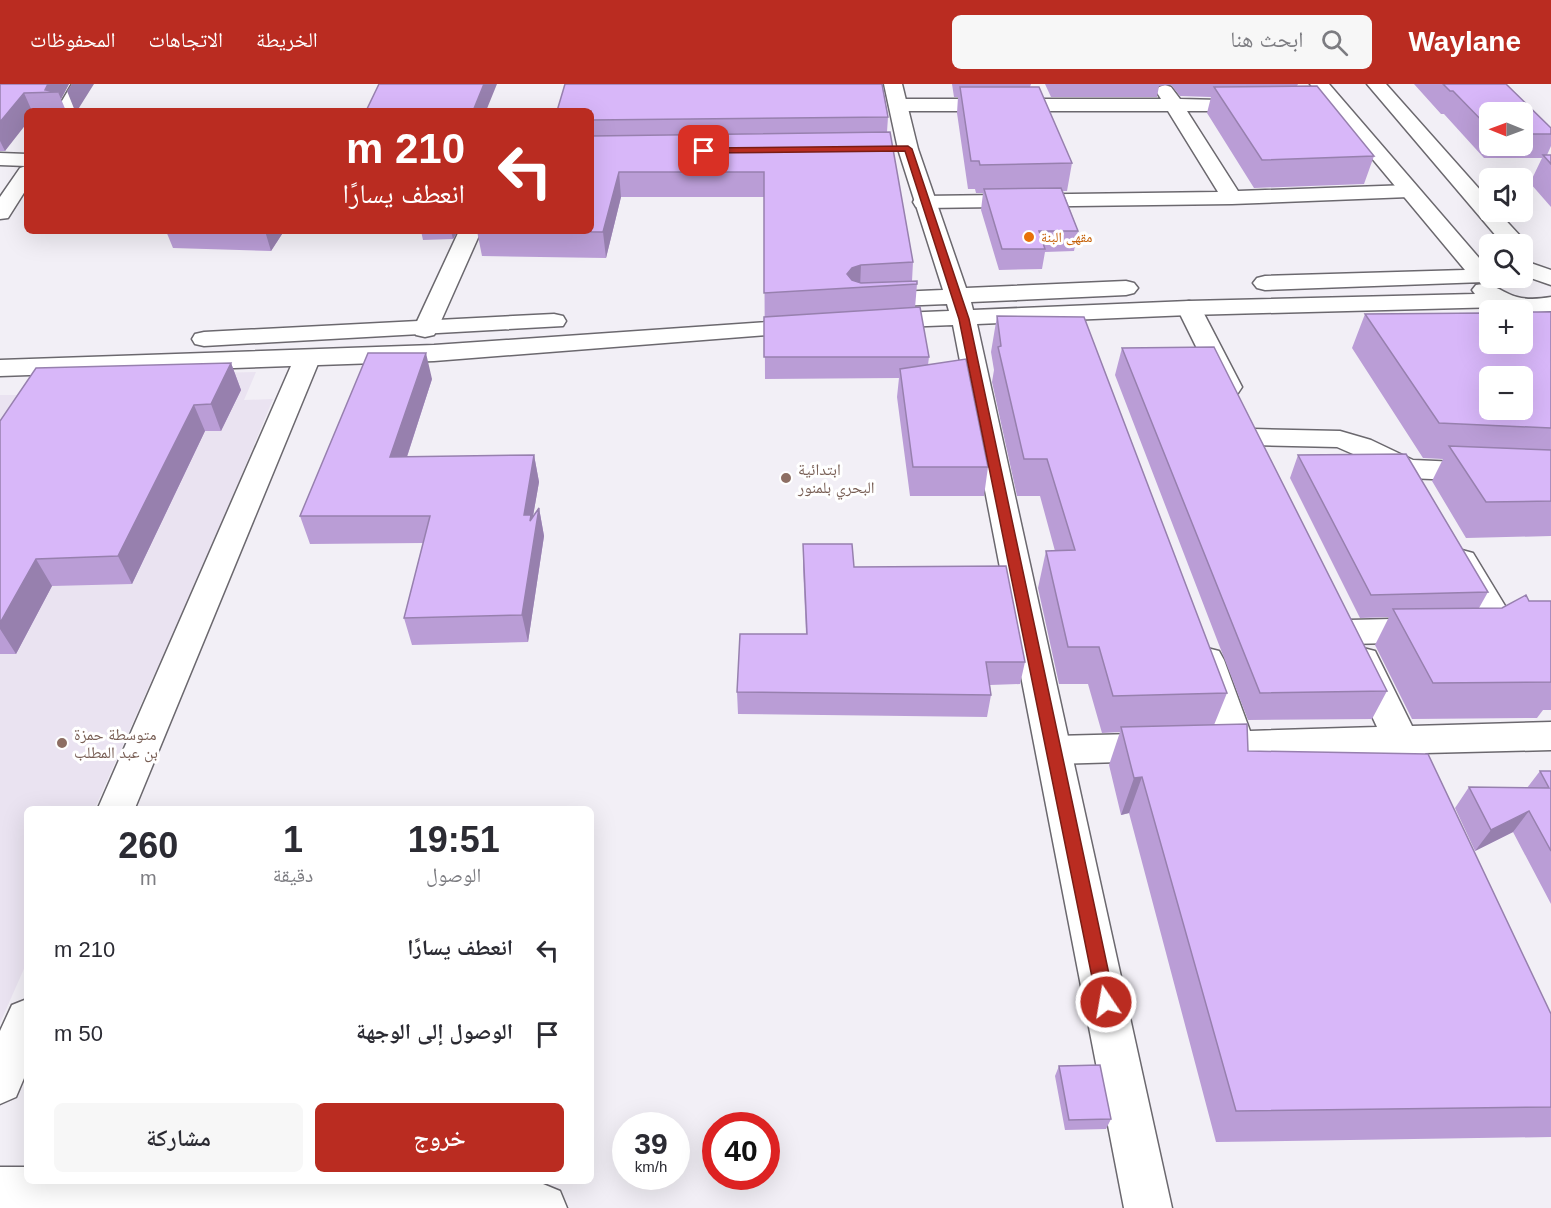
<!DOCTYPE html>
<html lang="ar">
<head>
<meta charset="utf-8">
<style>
  body { margin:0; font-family:Arial,"Noto Naskh Arabic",sans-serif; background:#f7f7f7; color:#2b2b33; direction:rtl; height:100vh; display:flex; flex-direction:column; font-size:22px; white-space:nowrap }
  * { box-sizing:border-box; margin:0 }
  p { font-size:20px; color:#7c7c81 }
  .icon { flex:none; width:33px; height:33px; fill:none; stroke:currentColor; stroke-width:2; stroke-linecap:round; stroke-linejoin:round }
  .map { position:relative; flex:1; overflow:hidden; direction:ltr }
  .drawer { position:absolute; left:24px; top:722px; width:570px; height:378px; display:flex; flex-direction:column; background:#fff; border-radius:9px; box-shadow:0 6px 24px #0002; direction:rtl }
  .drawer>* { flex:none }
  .top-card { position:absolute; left:24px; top:24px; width:570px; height:126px; border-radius:9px; box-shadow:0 6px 24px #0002; direction:rtl; background:#ba2c21; color:#fff; overflow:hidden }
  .needle { width:39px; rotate:271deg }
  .fabs { position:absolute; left:1479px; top:18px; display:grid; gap:12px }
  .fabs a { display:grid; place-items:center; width:54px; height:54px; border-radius:9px; background:#fff; box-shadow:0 6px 24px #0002; font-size:30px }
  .speed { position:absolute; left:612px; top:1028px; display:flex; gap:12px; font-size:30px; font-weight:700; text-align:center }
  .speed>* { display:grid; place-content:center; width:78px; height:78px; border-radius:50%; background:#fff; box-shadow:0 6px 24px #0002; line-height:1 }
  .speed small { font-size:15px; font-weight:400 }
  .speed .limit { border:9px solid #d22; background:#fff; color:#111 }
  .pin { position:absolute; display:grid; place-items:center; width:51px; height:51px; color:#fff; margin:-26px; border-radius:12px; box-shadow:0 3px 9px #0006 }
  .me { position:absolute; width:66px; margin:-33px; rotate:348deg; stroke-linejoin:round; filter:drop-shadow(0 0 4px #0008) }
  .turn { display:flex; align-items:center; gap:21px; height:126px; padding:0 30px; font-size:27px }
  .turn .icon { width:78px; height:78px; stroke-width:2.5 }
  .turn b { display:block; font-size:42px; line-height:51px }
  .eta { display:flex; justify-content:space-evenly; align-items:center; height:102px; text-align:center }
  .eta b { font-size:36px; font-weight:600; line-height:42px }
  .action { display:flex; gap:12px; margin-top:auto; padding:12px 30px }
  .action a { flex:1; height:69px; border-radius:9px; background:#ba2c21; color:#fff; font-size:24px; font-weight:600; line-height:69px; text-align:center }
  .action a+a { background:#f7f7f7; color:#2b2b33 }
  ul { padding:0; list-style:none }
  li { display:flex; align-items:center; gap:18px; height:84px; padding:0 30px }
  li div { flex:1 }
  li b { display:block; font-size:22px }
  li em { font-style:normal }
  header { display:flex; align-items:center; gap:36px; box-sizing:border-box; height:84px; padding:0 30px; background:#ba2c21; color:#fff }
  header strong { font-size:28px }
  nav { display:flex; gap:33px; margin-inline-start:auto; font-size:21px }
  .search { width:420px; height:54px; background:#f7f7f7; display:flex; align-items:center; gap:15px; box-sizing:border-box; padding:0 21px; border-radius:9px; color:#7c7c81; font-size:22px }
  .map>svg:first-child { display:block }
</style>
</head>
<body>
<header>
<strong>Waylane</strong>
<div class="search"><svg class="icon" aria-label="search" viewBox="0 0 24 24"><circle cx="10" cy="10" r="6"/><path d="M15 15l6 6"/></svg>ابحث هنا</div>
<nav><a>الخريطة</a><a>الاتجاهات</a><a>المحفوظات</a></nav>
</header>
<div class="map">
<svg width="1551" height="1124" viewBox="0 0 1551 1124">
  <rect width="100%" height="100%" fill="#f2eff6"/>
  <path fill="#eae3f1" d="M256 288 244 316 273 315 168 569 153 593 95 724H27V878L0 939V311H22L33 293Z"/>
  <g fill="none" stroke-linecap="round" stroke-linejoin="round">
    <g stroke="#6b686e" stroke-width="3">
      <path id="street" d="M72 0H90L74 27H56Z
        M1165 1 1171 3 1180 15 1260 17 1262 21 1260 25 1253 27H1187L1238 107 1409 101 1416 103 1419 107 1416 111 1409 113 1232 120 924 124 916 123 913 118 916 113 924 112 1218 108 1168 27H898L891 25 889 21 891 17 898 15H1161L1156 7 1159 3Z
        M0 69 27 70V104L8 134 0 135V113L20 84 26 82 0 81Z
        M459 147H481L437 246 434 251 425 253 416 251 413 246Z
        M1189 217 1198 219 1201 224 1242 303 1238 309 1229 311 1220 309 1216 303 1177 224 1180 219Z
        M307 267 316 270 320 275 135 724H98L294 275 298 270Z
        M1253 345 1340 347 1371 356 1413 376 1551 382V400L1408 394 1337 363 1253 361 1243 359 1239 353 1243 347Z
        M1462 466 1473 469 1510 530C1507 548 1496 552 1480 557L1349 560 1337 556 1333 548 1337 540 1349 536 1477 533 1478 530 1447 476 1451 469Z
        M1207 564 1219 567 1224 576 1250 647 1377 643 1346 576 1351 567 1363 564 1375 567 1412 642 1551 638V666L1425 669 1445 710 1440 720 1427 725 1414 720 1390 670 1054 680 1041 676 1036 666 1041 656 1054 652 1215 648 1190 576 1195 567Z
        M27 915V987L16 1013 0 1020V947L12 921Z"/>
    </g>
    <g stroke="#6b686e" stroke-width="3">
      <path id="secondary" d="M884 0H902L918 65 966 204 1126 197 1134 199 1138 204 1134 209 1126 211 971 218 973 226 1189 217 1475 210 1472 206 1476 201C1492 197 1502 209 1517 213 1528 216 1540 215 1551 213V227L1525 229 1501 223 1189 231 977 240 1172 1124H1124L953 241 876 244 867 242 864 237 867 232 876 230 949 227 947 220 872 223 864 221 860 216 864 211 872 209 943 206 898 65Z
        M1310 0H1329L1486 182 1490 187 1484 198 1265 206 1257 204 1253 199 1257 194 1265 192 1465 186Z
        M1367 0H1386L1490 117V128H1498L1523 155 1526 160 1523 165 1522 160H1503Z
        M1522 176 1551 186V201L1522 191Z
        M554 230 563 232 566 237 563 242 204 262 195 260 192 255 195 250 204 248Z
        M810 235 819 237 822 242 819 247 434 277 0 292V276L434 261Z
        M0 1083H27V1096H448L543 1100 560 1107 567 1124H0Z"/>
    </g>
    <use href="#street" fill="#fff" fill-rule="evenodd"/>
    <use href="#secondary" fill="#fff" fill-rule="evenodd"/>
  </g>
  <path fill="#ba9dd6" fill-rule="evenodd" d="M0 0H69L61 15 66 27H27L5 67H0Z
    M952 0H1031L1030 3 1072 79 1067 107H1063L1078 147 1074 167 1045 168 1042 185 999 186 981 126 983 109H976L975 105H968L957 29 958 13H954Z
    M1045 0H1298L1297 2 1374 72 1364 100 1254 104 1207 29 1211 13 1180 12 1171 1 1159 2 1157 13H1051Z
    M1414 0H1506L1551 44V62L1547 71H1551V123L1530 99 1542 74H1484L1444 30H1441ZM1490 28H1522V62H1490Z
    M591 27 888 33 887 48 913 178 912 197 917 200 915 224 929 273 928 281 988 383 984 412H910L897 313 899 294 765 295 764 113H621L606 174 482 172 477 147H591Z
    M166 147H284L271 167 173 164Z
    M421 147H458L453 155 423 156Z
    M1551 228V452L1466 454 1432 397 1443 375 1423 374 1352 264 1365 230Z
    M997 232 1227 609 1214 641 1248 667 1551 930V1053L1216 1058 1129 729 1121 731 1109 681 1120 648 1102 649 1088 600H1059L1038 504 1046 467H1055L1040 412H1017L992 298 994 286 991 268Z
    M1122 264 1387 607 1372 635 1248 636 1115 291Z
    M231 279 241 306 221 347H205L132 500 52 502 16 570H0V337Z
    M432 295 407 373 534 371 539 398 533 432 539 424 544 452 528 558 412 561 404 534 423 459 310 460 300 432Z
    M1298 371 1488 508 1479 524H1502L1529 517H1551V626H1543L1537 634 1412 635 1375 561 1389 533 1360 534 1290 394Z
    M803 460 854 483 1025 578 1020 600 990 601 991 611 987 633 738 630 737 608 806 550 803 483Z
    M1540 687H1551V820L1513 748 1475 767 1455 724 1469 703 1527 704Z
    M1059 982 1111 1035 1106 1045 1065 1046 1055 992Z"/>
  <path fill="#9780ae" d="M48 0H69L61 15 58 8 45 6Z
    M72 0H94L77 27H75L67 7Z
    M484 0H497L486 27H473Z
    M24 9 32 27H27V39L5 67 0 57V38Z
    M619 88 621 113 606 174 603 148Z
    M265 147H284L271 167Z
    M451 147H458L453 155Z
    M861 181 860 204H846L847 190 852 184Z
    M426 269 432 295 398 400 390 373Z
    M231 279 241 306 221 347 211 320Z
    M194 321 205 347 132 500 118 472Z
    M534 371 539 398 532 438 539 424 544 452 528 558 522 531 524 431Z
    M36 475 52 502 16 570 0 545V539Z
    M1142 693 1129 729 1121 731 1134 694Z
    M1529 727 1513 748 1475 767 1491 746Z"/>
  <path fill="#d8b7f9" stroke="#9780ae" stroke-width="1.5" fill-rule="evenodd" d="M0 0H48L45 6 58 8 24 9 0 38Z
    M379 0H484L473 27H366Z
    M565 0H882L888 33 591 36V27H557Z
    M1443 0H1506L1551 44V50H1522V28H1490V45L1453 7H1450Z
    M1317 2 1374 72 1262 76 1214 3Z
    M960 3H1039L1072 79 980 81 979 77H971Z
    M890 48 913 178 861 181 852 184 847 190 852 196 861 199 917 197V200L764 209V88H619L603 148 524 147H591V52Z
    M1543 71H1551V80Z
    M1061 104 1078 147H1039L1045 165H1002L984 105Z
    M920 223 929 273H764V233Z
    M1522 228H1551V344L1439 339 1365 230 1490 229V260H1522ZM1490 292H1522V326H1490Z
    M997 232 1084 233 1227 609 1113 612 1099 563H1068L1046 467 1075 466 1047 375H1024L998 263 1001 262Z
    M1214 263 1387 607 1260 609 1122 264Z
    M368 269H426L390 373 534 371 524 431H531L530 437 539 424 522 531 404 534 430 432H300Z
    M966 275 988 383H913L900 285Z
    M231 279 211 320 194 321 118 472 36 475 0 539V337L36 284Z
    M1449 362 1551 366V417L1486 418Z
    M1406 370 1488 508 1371 511 1298 371Z
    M803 460H852L854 483 1006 482 1025 578H986L991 611 737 608 740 550H807Z
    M1526 511 1529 517H1551V598L1433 599 1393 525 1502 524Z
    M1247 640 1248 667 1428 670 1551 930V1023L1236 1027 1142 693 1134 694 1121 643Z
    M1540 687H1551V767L1529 727 1491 746 1469 703 1549 704Z
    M1100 981 1111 1035 1069 1036 1059 982Z"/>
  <path fill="#ba2c21" stroke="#791d15" stroke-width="1.5" d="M908 62 912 65 969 235 1115 918 1112 923 1106 926 1100 923 1097 918 959 235 905 67 704 69 700 67 704 64Z"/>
  <circle fill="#e8710a" stroke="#fff" stroke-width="2" cx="1029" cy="153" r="6"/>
  <g fill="#8d6e63" stroke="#fff" stroke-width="2">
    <circle cx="786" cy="394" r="6"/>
    <circle cx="62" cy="659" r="6"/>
  </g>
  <g text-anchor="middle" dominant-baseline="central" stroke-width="6" stroke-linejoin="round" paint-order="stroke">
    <g font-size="14" fill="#c56008" stroke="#fff" text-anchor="start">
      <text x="1041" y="153">مقهى البنة</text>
    </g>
    <g font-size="16" fill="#785e54" stroke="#fff" text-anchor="start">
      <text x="798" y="385">ابتدائية<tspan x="798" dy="18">البحري بلمنور</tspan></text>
      <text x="74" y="650">متوسطة حمزة<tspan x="74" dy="18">بن عبد المطلب</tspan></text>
    </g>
  </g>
</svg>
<div class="fabs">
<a><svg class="needle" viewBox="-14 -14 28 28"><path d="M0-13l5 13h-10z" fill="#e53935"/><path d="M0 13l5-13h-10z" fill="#7c7c81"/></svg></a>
<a><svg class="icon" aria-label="sound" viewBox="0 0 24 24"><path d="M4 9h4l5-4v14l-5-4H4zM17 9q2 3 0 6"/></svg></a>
<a><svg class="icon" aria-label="search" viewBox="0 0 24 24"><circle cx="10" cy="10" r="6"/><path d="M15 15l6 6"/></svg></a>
<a>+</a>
<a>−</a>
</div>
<div class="speed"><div>39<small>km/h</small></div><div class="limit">40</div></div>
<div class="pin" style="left:704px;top:67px;background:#d93025"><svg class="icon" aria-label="arrive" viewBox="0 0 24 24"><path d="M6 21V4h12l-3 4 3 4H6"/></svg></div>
<svg class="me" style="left:1106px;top:918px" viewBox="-20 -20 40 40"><circle r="17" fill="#ba2c21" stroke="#fff" stroke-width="3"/><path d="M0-11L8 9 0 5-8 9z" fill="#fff"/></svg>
<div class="top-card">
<div class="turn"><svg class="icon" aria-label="left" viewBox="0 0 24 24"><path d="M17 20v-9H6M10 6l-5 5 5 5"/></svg><div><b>210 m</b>انعطف يسارًا</div></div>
</div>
<section class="drawer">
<div class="eta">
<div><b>19:51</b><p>الوصول</p></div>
<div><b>1</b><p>دقيقة</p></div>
<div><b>260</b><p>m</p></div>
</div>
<ul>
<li><svg class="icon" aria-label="left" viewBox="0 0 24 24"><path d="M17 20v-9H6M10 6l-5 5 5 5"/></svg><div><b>انعطف يسارًا</b></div><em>210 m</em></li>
<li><svg class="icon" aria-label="arrive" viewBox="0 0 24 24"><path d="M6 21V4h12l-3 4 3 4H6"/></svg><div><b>الوصول إلى الوجهة</b></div><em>50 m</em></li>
</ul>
<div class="action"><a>خروج</a><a>مشاركة</a></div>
</section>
</div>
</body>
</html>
